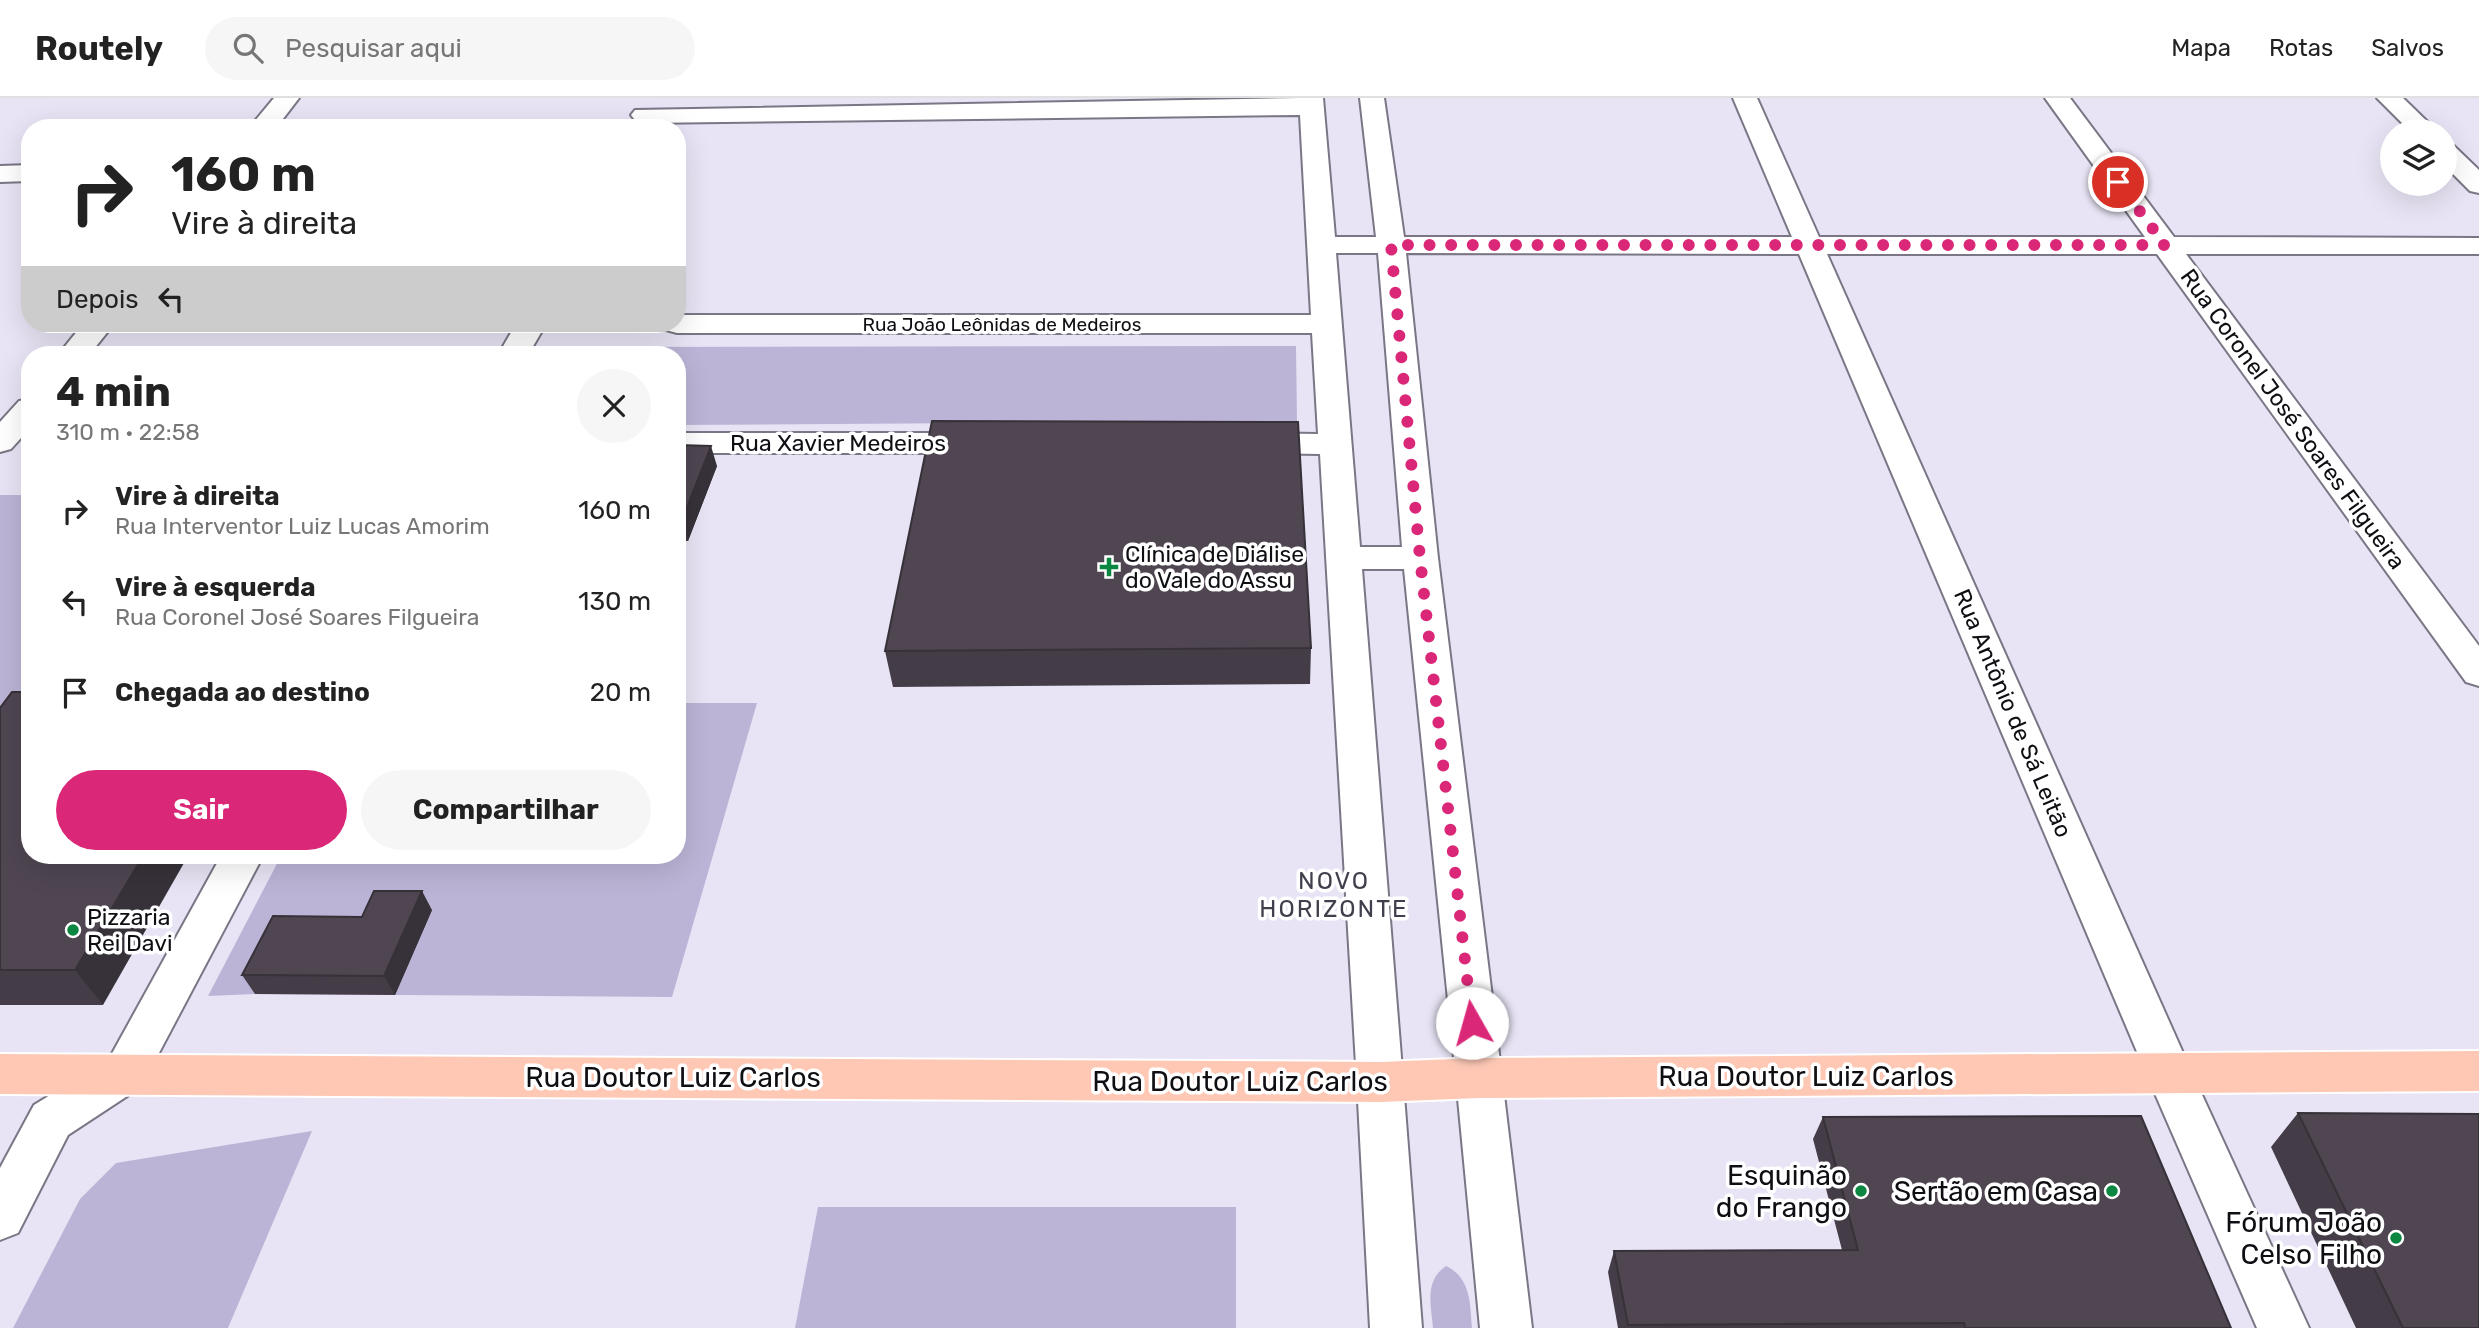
<!DOCTYPE html>
<html lang="pt">
<head>
<meta charset="utf-8">
<style>
  body { margin:0; font-family:Rubik,sans-serif; background:#f6f6f6; color:#222; height:100vh; display:flex; flex-direction:column; font-size:26px; white-space:nowrap }
  * { box-sizing:border-box; margin:0 }
  p { font-size:23px; color:#767676 }
  .icon { flex:none; width:38px; height:38px; fill:none; stroke:currentColor; stroke-width:2; stroke-linecap:round; stroke-linejoin:round }
  .map { position:relative; flex:1; overflow:hidden }
  .side { position:absolute; left:21px; top:248px; width:665px; height:518px; display:flex; flex-direction:column; background:#fff; border-radius:28px; box-shadow:0 7px 28px #0002 }
  .side>* { flex:none }
  .banner { position:absolute; left:21px; top:21px; width:665px; height:214px; border-radius:28px; box-shadow:0 7px 28px #0002; background:#fff; color:#222; overflow:hidden }
  .buttons { position:absolute; left:2380px; top:21px; display:grid; gap:14px }
  .buttons a { display:grid; place-items:center; width:77px; height:77px; border-radius:50%; background:#fff; box-shadow:0 7px 28px #0002; font-size:35px }
  .pin { position:absolute; display:grid; place-items:center; width:60px; height:60px; color:#fff; margin:-30px; border:4px solid #fff; border-radius:50%; box-shadow:0 2px 7px #0007 }
  .me { position:absolute; width:77px; margin:-38px; rotate:353deg; stroke-linejoin:round; filter:drop-shadow(0 0 5px #0008) }
  .turn { display:flex; align-items:center; gap:24px; height:147px; padding:0 35px; font-size:32px }
  .turn .icon { width:91px; height:91px; stroke-width:2.5 }
  .turn b { display:block; font-size:49px; line-height:60px }
  .then { display:flex; align-items:center; height:66px; padding:0 35px; background:#0003; gap:14px; font-size:26px }
  .round { display:grid; place-items:center; flex:none; width:74px; height:74px; border-radius:37px; background:#f6f6f6 }
  .overview { display:flex; align-items:center; justify-content:space-between; height:119px; padding:0 35px }
  h1 { font-size:42px; font-weight:700; line-height:52px }
  .button { display:flex; gap:14px; margin-top:auto; padding:14px 35px }
  .button a { flex:1; height:80px; border-radius:42px; background:#db2777; color:#fff; font-size:28px; font-weight:700; line-height:80px; text-align:center }
  .button a+a { background:#f6f6f6; color:#222 }
  ul { padding:0; list-style:none }
  li { display:flex; align-items:center; gap:21px; height:91px; padding:0 35px }
  li div { flex:1 }
  li b { display:block; font-size:26px }
  li em { font-style:normal }
  header { display:flex; align-items:center; gap:42px; box-sizing:border-box; height:98px; padding:0 35px; background:#fff; border-bottom:2px solid #e0e0e0 }
  header strong { font-size:33px }
  nav { display:flex; gap:38px; margin-inline-start:auto; font-size:24px }
  .search { width:490px; height:63px; background:#f6f6f6; display:flex; align-items:center; gap:18px; box-sizing:border-box; padding:0 24px; border-radius:38px; color:#767676; font-size:26px }
  .map>svg:first-child { display:block }
</style>
</head>
<body>
<header>
<strong>Routely</strong>
<div class="search"><svg class="icon" aria-label="search" viewBox="0 0 24 24"><circle cx="10" cy="10" r="6"/><path d="M15 15l6 6"/></svg>Pesquisar aqui</div>
<nav><a>Mapa</a><a>Rotas</a><a>Salvos</a></nav>
</header>
<div class="map">
<svg width="2479" height="1230" viewBox="0 0 2479 1230">
  <rect width="100%" height="100%" fill="#e8e4f5"/>
  <path fill="#bcb4d6" d="M1296 248 1297 323 677 327V257H540L545 249Z
    M0 397H30V641L0 683Z
    M677 605H757L672 899 255 896 208 898 281 758H677Z
    M312 1033 228 1230H13L80 1101 116 1065Z
    M818 1109H1236V1230H795Z
    M1446 1168C1471 1180 1470 1205 1472 1230H1433C1431 1207 1424 1183 1446 1168Z"/>
  <g fill="none" stroke-linecap="round" stroke-linejoin="round">
    <g stroke="#7a7685" stroke-width="4">
      <path id="minor" d="M274 0H299L276 30H249Z
        M1299 0H1323L1335 139H1376L1360 0H1384L1404 139H1792L1733 0H1757L1819 139H2145L2045 0H2070L2174 139 2479 140V156H2186L2479 548V588L2466 584 2157 156H1827L2192 975 2309 1230H2257L2146 975 1799 156 1406 155 1438 460 1502 980 1495 994 1479 1000 1463 994 1456 980 1404 471H1362L1403 984 1397 998 1380 1004 1363 998 1357 984 1320 356 1246 355 1235 352 1230 345 1235 338 1246 335 1318 336 1312 235H677L666 232 662 226H677V217H1311L1300 17 644 25 635 22 631 17 635 12ZM1336 155H1378L1402 449H1360Z
        M2377 0H2403L2437 33H2410Z
        M2445 46 2454 48 2479 72V95L2470 93 2445 68Z
        M30 67V83L0 84V68Z
        M83 226H114L89 257H58Z
        M516 226H546L528 257H498Z
        M30 301V330L11 351 0 354V324L19 303Z
        M677 335H980L991 338 996 345 991 352 980 355H677Z
        M221 758H263L141 989 68 1037 18 1135 0 1142V1070L34 1007 109 961Z"/>
    </g>
    <g stroke="#7a7685" stroke-width="4">
      <path id="tertiary" d="M1479 960 1495 966 1502 980 1532 1230H1480L1456 980 1463 966Z
        M1380 964 1397 970 1403 984 1422 1230H1370L1357 984 1363 970Z"/>
    </g>
    <g stroke="#fff" stroke-width="4">
      <path id="primary" d="M2479 953V993L1479 1000 1380 1004 0 996V956L1380 964 1479 960Z"/>
    </g>
    <use href="#minor" fill="#fff" fill-rule="evenodd"/>
    <use href="#tertiary" fill="#fff" fill-rule="evenodd"/>
    <use href="#primary" fill="#fec8b5" fill-rule="evenodd"/>
  </g>
  <path fill="#443c47" d="M677 347 717 368 688 443H677Z
    M1311 550 1310 586 893 589 885 553Z
    M0 610 103 907H0Z
    M432 812 395 897 255 896 242 877 362 819Z
    M2298 1015 2479 1230H2356L2271 1049Z
    M1823 1019 2231 1230H1618L1608 1174 1614 1153 1842 1152 1813 1041Z"/>
  <path fill="#373139" d="M711 348 717 368 688 443 682 422Z
    M143 758H188L103 907 75 872Z
    M422 793 432 812 395 897 384 878Z"/>
  <path fill="#4f4652" stroke="#373139" stroke-width="2" d="M932 323 1298 324 1311 550 885 553Z
    M677 347 711 348 682 422H677Z
    M12 594H30V758H143L75 872H0V610Z
    M374 793H422L384 878 242 877 273 818 362 819Z
    M2298 1015 2479 1016V1230H2403Z
    M2141 1018 2231 1230H1965L1964 1225 1628 1227 1614 1153 1858 1152 1823 1019Z"/>
  <g fill="none" stroke-linecap="round" stroke-linejoin="round">
    <path stroke="#db2777" stroke-width="12" stroke-dasharray="0 21.6" d="M1472 925 1420 460 1391 147H2165L2118 84"/>
  </g>
  <g fill="#0b8741" stroke="#fff" stroke-width="2.5">
    <path d="M1105.5 458.5h7v7h7v7h-7v7h-7v-7h-7v-7h7z"/>
    <circle cx="73" cy="832" r="7"/>
    <circle cx="1861" cy="1093" r="7"/>
    <circle cx="2112" cy="1093" r="7"/>
    <circle cx="2396" cy="1140" r="7"/>
  </g>
  <g text-anchor="middle" dominant-baseline="central" stroke-width="7" stroke-linejoin="round" paint-order="stroke">
    <g font-size="19" fill="#0f0e13" stroke="#fff">
      <text x="1002" y="226">Rua João Leônidas de Medeiros</text>
    </g>
    <g font-size="23" fill="#0f0e13" stroke="#fff">
      <text transform="translate(2293 321) rotate(54)">Rua Coronel José Soares Filgueira</text>
      <text x="838" y="345">Rua Xavier Medeiros</text>
      <text transform="translate(2013 615) rotate(67)">Rua Antônio de Sá Leitão</text>
    </g>
    <g font-size="23" fill="#0f0e13" stroke="#fff" text-anchor="start">
      <text x="1125" y="456">Clínica de Diálise<tspan x="1125" dy="26">do Vale do Assu</tspan></text>
      <text x="87" y="819">Pizzaria<tspan x="87" dy="26">Rei Davi</tspan></text>
    </g>
    <g font-size="24" letter-spacing="2" fill="#423f4c" stroke="#fff">
      <text x="1334" y="783">NOVO<tspan x="1334" dy="28">HORIZONTE</tspan></text>
    </g>
    <g font-size="28" fill="#0f0e13" stroke="#fff">
      <text x="1806" y="978">Rua Doutor Luiz Carlos</text>
      <text x="673" y="979">Rua Doutor Luiz Carlos</text>
      <text x="1240" y="983">Rua Doutor Luiz Carlos</text>
    </g>
    <g font-size="28" fill="#0f0e13" stroke="#fff" text-anchor="end">
      <text x="1847" y="1077">Esquinão<tspan x="1847" dy="32">do Frango</tspan></text>
      <text x="2098" y="1093">Sertão em Casa</text>
      <text x="2382" y="1124">Fórum João<tspan x="2382" dy="32">Celso Filho</tspan></text>
    </g>
  </g>
</svg>
<div class="buttons">
<a><svg class="icon" aria-label="layers" viewBox="0 0 24 24"><path d="M12 4l9 5-9 5-9-5zM3 14l9 5 9-5"/></svg></a>
</div>
<div class="pin" style="left:2118px;top:84px;background:#d93025"><svg class="icon" aria-label="arrive" viewBox="0 0 24 24"><path d="M6 21V4h12l-3 4 3 4H6"/></svg></div>
<svg class="me" style="left:1472px;top:925px" viewBox="-20 -20 40 40"><circle r="19" fill="#fff"/><path d="M0-13L10 11 0 6-10 11z" fill="#db2777"/></svg>
<div class="banner">
<div class="turn"><svg class="icon" aria-label="right" viewBox="0 0 24 24"><path d="M7 20v-9h11M14 6l5 5-5 5"/></svg><div><b>160 m</b>Vire à direita</div></div>
<div class="then">Depois<svg class="icon" aria-label="left" viewBox="0 0 24 24"><path d="M17 20v-9H6M10 6l-5 5 5 5"/></svg></div>
</div>
<section class="side">
<div class="overview"><div><h1>4 min</h1><p>310 m · 22:58</p></div><a class="round"><svg class="icon" aria-label="close" viewBox="0 0 24 24"><path d="M6 6l12 12M18 6L6 18"/></svg></a></div>
<ul>
<li><svg class="icon" aria-label="right" viewBox="0 0 24 24"><path d="M7 20v-9h11M14 6l5 5-5 5"/></svg><div><b>Vire à direita</b><p>Rua Interventor Luiz Lucas Amorim</p></div><em>160 m</em></li>
<li><svg class="icon" aria-label="left" viewBox="0 0 24 24"><path d="M17 20v-9H6M10 6l-5 5 5 5"/></svg><div><b>Vire à esquerda</b><p>Rua Coronel José Soares Filgueira</p></div><em>130 m</em></li>
<li><svg class="icon" aria-label="arrive" viewBox="0 0 24 24"><path d="M6 21V4h12l-3 4 3 4H6"/></svg><div><b>Chegada ao destino</b></div><em>20 m</em></li>
</ul>
<div class="button"><a>Sair</a><a>Compartilhar</a></div>
</section>
</div>
</body>
</html>
